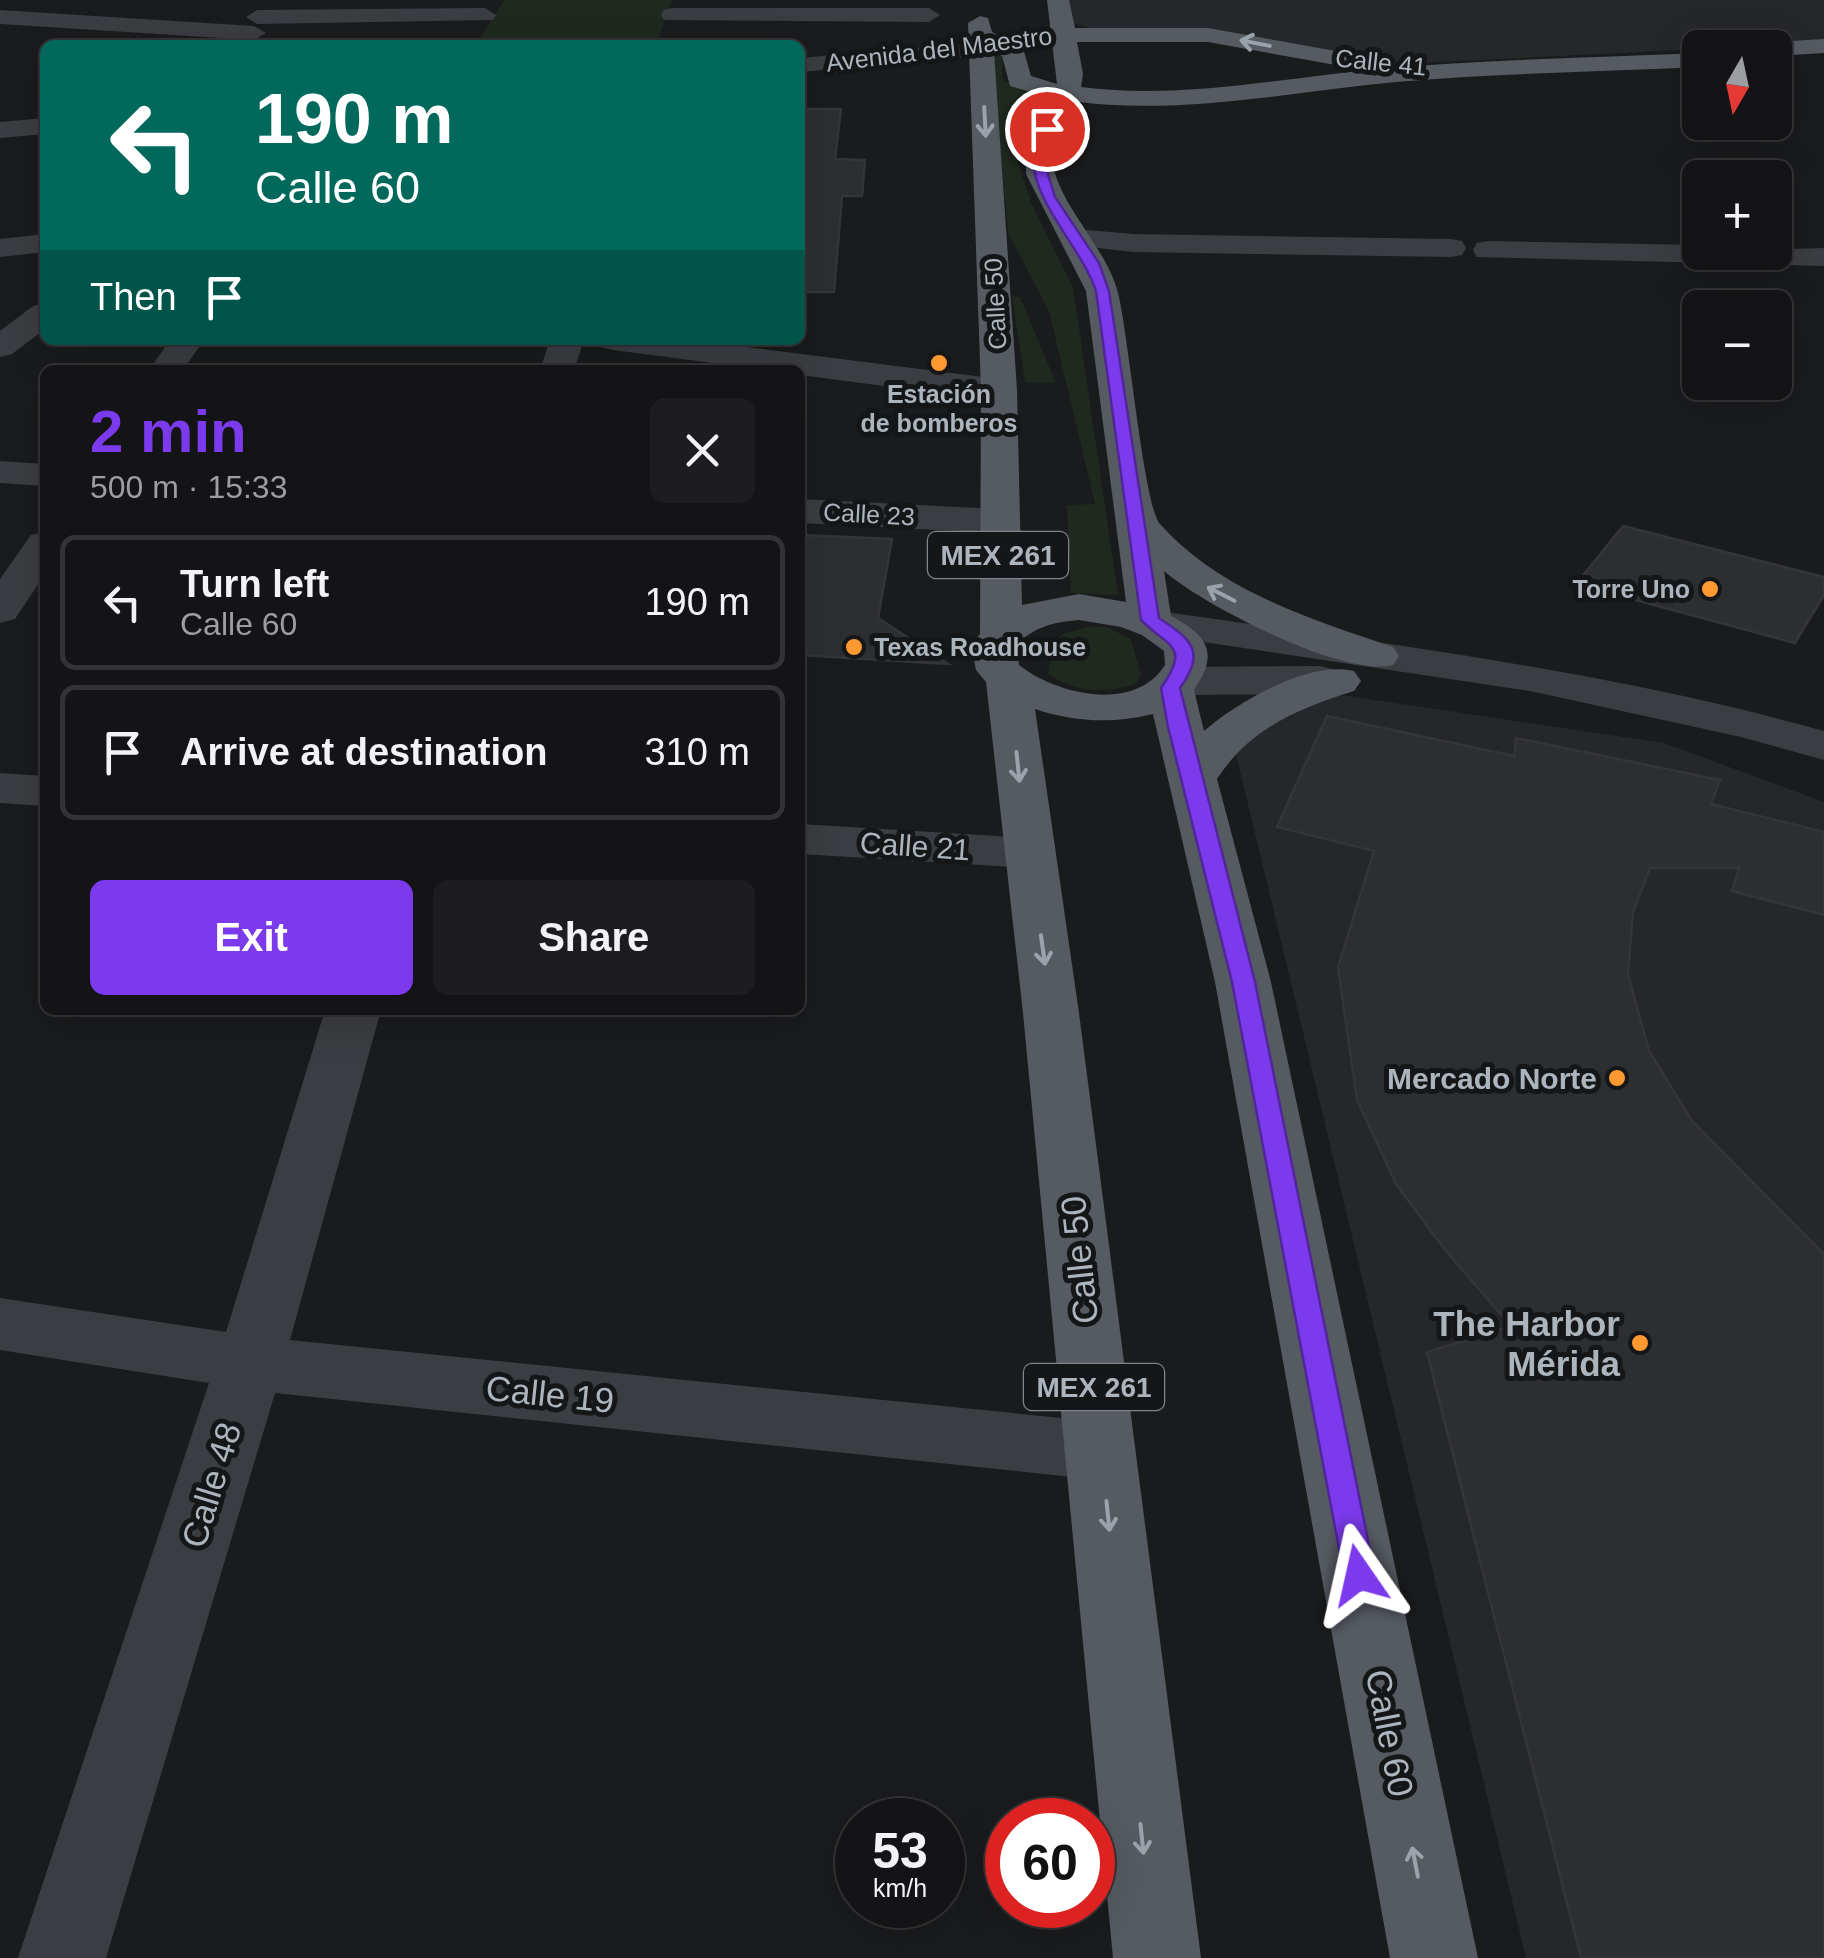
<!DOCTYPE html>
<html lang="en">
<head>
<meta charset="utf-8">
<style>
  body { margin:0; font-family:Arial,sans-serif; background:#1d1d1f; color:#f1f3f6; height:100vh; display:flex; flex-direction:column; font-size:38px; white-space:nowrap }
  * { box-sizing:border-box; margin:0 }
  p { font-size:32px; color:#9d9ea1 }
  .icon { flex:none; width:55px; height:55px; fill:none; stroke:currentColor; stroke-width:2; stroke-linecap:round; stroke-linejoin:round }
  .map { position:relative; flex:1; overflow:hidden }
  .details { position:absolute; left:40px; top:365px; width:765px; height:650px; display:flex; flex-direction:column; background:#141416; border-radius:15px; box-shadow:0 10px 40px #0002,0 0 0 2px #333335 }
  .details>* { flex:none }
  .hud { position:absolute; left:40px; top:40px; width:765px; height:305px; border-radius:15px; box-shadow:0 10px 40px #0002,0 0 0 2px #333335; background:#00695c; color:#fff; overflow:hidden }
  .needle { width:65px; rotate:189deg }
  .controls { position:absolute; left:1682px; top:30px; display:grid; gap:20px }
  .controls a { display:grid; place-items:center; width:110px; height:110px; border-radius:15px; background:#141416; box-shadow:0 10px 40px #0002,0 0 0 2px #333335; font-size:50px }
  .speed { position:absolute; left:835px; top:1798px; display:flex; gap:20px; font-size:50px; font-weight:700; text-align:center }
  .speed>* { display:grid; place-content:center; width:130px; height:130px; border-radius:50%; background:#141416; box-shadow:0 10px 40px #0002,0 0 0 2px #333335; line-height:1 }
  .speed small { font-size:25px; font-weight:400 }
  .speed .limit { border:15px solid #d22; background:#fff; color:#111 }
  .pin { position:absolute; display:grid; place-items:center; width:85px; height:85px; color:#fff; margin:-42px; border:5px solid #fff; border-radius:50%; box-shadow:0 2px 10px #0007 }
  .me { position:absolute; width:110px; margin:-55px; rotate:349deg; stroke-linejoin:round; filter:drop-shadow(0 0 8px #0008) }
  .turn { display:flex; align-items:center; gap:35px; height:210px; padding:0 50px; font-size:45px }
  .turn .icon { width:130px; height:130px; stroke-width:2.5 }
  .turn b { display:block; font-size:70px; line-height:85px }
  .then { display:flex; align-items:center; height:95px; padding:0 50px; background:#0003; gap:20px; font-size:38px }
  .round { display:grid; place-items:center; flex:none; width:105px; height:105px; border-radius:15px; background:#1d1d1f }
  .headline { display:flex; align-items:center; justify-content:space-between; height:170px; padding:0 50px }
  h1 { font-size:60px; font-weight:700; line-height:75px; color:#7c3aed }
  .primary-button { display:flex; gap:20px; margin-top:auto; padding:20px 50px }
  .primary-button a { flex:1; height:115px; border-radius:15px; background:#7c3aed; color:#fff; font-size:40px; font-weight:700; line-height:115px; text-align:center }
  .primary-button a+a { background:#1d1d1f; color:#f1f3f6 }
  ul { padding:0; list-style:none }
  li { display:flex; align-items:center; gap:30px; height:135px; margin:0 20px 15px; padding:0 30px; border:5px solid #333335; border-radius:15px }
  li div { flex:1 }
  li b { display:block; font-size:38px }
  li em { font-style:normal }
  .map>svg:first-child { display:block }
</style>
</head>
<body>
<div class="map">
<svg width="1824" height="1958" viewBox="0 0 1824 1958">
  <rect width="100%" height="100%" fill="#1a1b1d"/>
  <path fill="#26272a" d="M1058 0H1824V43L1378 65 1296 51 1090 28 1062 20Z
    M1334 694 1664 743 1824 802V1958H1526L1233 742Z"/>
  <path fill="#1f291f" d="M504 0H672L656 45H476Z
    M996 53 1003 55 1002 77 1006 82 1044 95 1015 152 1031 203 1073 287 1118 595 1071 593 1067 505 1095 504 1049 311 1008 233 992 55Z
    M1012 297H1020L1056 383 1025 382Z
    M1091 626 1109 628 1131 639 1141 675 1135 684C1104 694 1076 693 1048 674L1051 642 1063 634Z"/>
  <path fill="#2d2e31" stroke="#343539" stroke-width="2.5" d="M800 109H841L835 159 865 160 862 196H842L834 292H800Z
    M1623 526 1824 577V595L1795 643 1576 584Z
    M800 535 892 539 878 618 948 664 800 655Z
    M1327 716 1514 756 1516 738 1720 780 1711 804 1824 832V915L1732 891 1739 868H1650L1633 912 1628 974 1649 1051 1692 1121 1824 1254V1958H1581L1427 1352 1511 1326 1445 1250 1396 1184 1357 1100 1338 967 1374 851 1277 827Z"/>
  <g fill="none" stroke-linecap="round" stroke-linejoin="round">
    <path fill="#3b3d42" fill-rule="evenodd" d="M485 8 496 15 493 20 257 24 246 17 257 10Z
      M672 8H929L940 15 929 22 664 20 661 15 664 10Z
      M0 10 254 26 266 33 254 40 0 24Z
      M1065 28 1077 35 1073 40 981 56 800 72V58L981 42Z
      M45 118V134L0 138V122Z
      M1075 229 1133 234 1451 239 1462 241 1466 248 1462 255 1451 257 1133 252 1064 244 1060 238 1064 232Z
      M45 234V252L0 257V239Z
      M1488 241 1700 245V252L1824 248V266L1477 257 1473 250 1477 243Z
      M45 303V329L12 354 0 357V331L33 306Z
      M170 340H204L183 370H149Z
      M550 340H584L574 370H540Z
      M596 340H692L999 379 1012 382 1017 390 1012 398 999 401 800 375V370H765L613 350 601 347Z
      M0 461 45 464V486L0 483Z
      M800 499 997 509 1011 513 1017 521 1011 529 997 533 800 523Z
      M45 532V574L15 619 0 623V579L31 535Z
      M1158 611C1381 643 1606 670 1824 731V760L1741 737 1530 691 1143 633 1136 624 1143 615Z
      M1320 666 1336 670 1343 680 1336 690 1320 694 1178 695 1162 691 1155 681 1162 671 1178 667Z
      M0 773 45 776V806L0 803Z
      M800 824 1030 838 1048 842 1055 853 1048 864 1030 868 800 854Z
      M325 1010H381L290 1340 1101 1422 1126 1430 1136 1451 1126 1472 1101 1480 275 1393 106 1958H18L209 1383 0 1350V1298L226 1332Z"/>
    <path fill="#565b62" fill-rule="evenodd" d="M1047 0H1069L1075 28H1208L1358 55 1370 62 1358 69 1208 42H1077L1083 74 1081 87C1180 100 1281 78 1379 69 1486 59 1593 58 1700 53V67C1599 72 1497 73 1396 82 1288 92 1180 116 1071 101 1013 174 1102 228 1118 293 1128 330 1144 507 1160 524 1220 591 1310 619 1393 647L1399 656 1393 665C1344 678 1203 605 1164 571L1171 616C1209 636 1219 654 1194 690L1204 731C1237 702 1309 660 1354 671L1361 681 1354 691C1299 708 1249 729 1217 779L1271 982 1478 1958H1390L1215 982 1153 714C1113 724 1074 722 1035 709L1079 1013 1201 1958H1113L1023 1013 986 682 976 670 971 646 980 634 981 390 968 23 980 16 988 18 992 32 1023 48 1031 76 1057 84ZM994 52 1002 56 1010 86 1045 96 1026 144V174L1086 291 1126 602 1079 594 1022 605 1017 390ZM1079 620 1121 627 1142 635 1164 651 1165 665C1135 713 1057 695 1019 665L1015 646C1034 627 1053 622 1079 620Z
      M1824 39V53L1775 56V48H1764L1775 42Z"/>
  </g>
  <defs><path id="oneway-shaft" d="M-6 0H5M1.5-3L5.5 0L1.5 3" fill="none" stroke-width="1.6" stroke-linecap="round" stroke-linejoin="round" transform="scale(2.5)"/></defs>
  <g stroke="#9ba2ab">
    <use href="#oneway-shaft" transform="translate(1255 43) rotate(-169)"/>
    <use href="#oneway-shaft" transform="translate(985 122) rotate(87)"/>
    <use href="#oneway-shaft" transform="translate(1221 594) rotate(-153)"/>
    <use href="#oneway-shaft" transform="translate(1018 767) rotate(84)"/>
    <use href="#oneway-shaft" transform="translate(1043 950) rotate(82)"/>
    <use href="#oneway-shaft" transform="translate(1108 1516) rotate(84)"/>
    <use href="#oneway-shaft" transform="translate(1142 1839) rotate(84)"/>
    <use href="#oneway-shaft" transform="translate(1415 1862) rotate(-101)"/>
  </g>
  <path fill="#7c3aed" stroke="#51269a" stroke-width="2.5" d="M1047 125 1052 129 1043 158 1055 197 1099 263 1109 291 1159 618C1192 640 1206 651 1180 688L1255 982 1375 1575 1370 1585 1359 1589 1348 1585 1344 1575 1232 982 1168 727 1161 688C1191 645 1169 648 1141 620L1096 291C1081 247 1035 205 1033 160 1032 150 1038 138 1041 129Z"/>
  <g fill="#ff9930" stroke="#151618" stroke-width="4">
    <circle cx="939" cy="363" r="10"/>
    <circle cx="1710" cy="589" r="10"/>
    <circle cx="854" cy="647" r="10"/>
    <circle cx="1617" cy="1078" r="10"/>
    <circle cx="1640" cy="1343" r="10"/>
  </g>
  <g text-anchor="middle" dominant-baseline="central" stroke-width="10" stroke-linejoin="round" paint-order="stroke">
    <g font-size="25" fill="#acb4bd" stroke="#151618">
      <text transform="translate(939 49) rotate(-7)">Avenida del Maestro</text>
      <text transform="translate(1381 62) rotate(6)">Calle 41</text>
      <text transform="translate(995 304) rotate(-93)">Calle 50</text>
      <text transform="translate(869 514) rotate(3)">Calle 23</text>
    </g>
    <g font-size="25" font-weight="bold" fill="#acb4bd" stroke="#151618">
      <text x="939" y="394">Estación<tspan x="939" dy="29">de bomberos</tspan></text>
      <text x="1690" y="589" text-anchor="end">Torre Uno</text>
      <text x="874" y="647" text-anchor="start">Texas Roadhouse</text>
    </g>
    <g fill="#151618" stroke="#7f858c" stroke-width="2.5">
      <rect x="928" y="532" width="140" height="46" rx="8"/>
      <rect x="1024" y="1364" width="140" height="46" rx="8"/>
    </g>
    <g font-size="28" font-weight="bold" fill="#acb4bd">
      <text x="998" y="555">MEX 261</text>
      <text x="1094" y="1387">MEX 261</text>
    </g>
    <g font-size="30" fill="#acb4bd" stroke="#151618">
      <text transform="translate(915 846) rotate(4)">Calle 21</text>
    </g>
    <g font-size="30" font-weight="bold" fill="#acb4bd" stroke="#151618" text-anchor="end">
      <text x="1597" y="1078">Mercado Norte</text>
    </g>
    <g font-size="35" fill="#acb4bd" stroke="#151618">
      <text transform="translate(1079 1260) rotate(-96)">Calle 50</text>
      <text transform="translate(550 1394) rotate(6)">Calle 19</text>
      <text transform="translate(211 1485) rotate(-73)">Calle 48</text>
      <text transform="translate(1390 1733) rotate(79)">Calle 60</text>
    </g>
    <g font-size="35" font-weight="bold" fill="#acb4bd" stroke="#151618" text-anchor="end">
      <text x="1620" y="1323">The Harbor<tspan x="1620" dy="40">Mérida</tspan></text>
    </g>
  </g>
</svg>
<div class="controls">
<a><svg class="needle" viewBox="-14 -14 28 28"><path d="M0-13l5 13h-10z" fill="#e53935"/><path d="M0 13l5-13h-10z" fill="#9d9ea1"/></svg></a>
<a>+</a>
<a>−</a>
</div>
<div class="speed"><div>53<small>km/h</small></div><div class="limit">60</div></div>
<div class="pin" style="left:1047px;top:129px;background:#d93025"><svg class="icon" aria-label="arrive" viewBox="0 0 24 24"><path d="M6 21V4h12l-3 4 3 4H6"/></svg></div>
<svg class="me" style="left:1359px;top:1575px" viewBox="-20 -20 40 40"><path d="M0-17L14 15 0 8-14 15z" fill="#7c3aed" stroke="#fff" stroke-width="4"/></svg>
<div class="hud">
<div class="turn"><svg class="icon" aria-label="left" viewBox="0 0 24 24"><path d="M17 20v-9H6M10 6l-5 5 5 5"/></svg><div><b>190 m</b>Calle 60</div></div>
<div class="then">Then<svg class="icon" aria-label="arrive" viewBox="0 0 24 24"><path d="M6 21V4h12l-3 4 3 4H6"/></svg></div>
</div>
<section class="details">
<div class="headline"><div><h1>2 min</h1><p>500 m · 15:33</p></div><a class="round"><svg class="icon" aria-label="close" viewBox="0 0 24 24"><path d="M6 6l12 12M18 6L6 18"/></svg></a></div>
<ul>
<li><svg class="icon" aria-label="left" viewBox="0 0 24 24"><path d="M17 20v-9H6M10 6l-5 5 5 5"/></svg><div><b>Turn left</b><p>Calle 60</p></div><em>190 m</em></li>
<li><svg class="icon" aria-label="arrive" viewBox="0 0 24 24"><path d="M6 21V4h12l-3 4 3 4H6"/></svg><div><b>Arrive at destination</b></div><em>310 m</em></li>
</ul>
<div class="primary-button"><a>Exit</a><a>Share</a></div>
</section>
</div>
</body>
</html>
